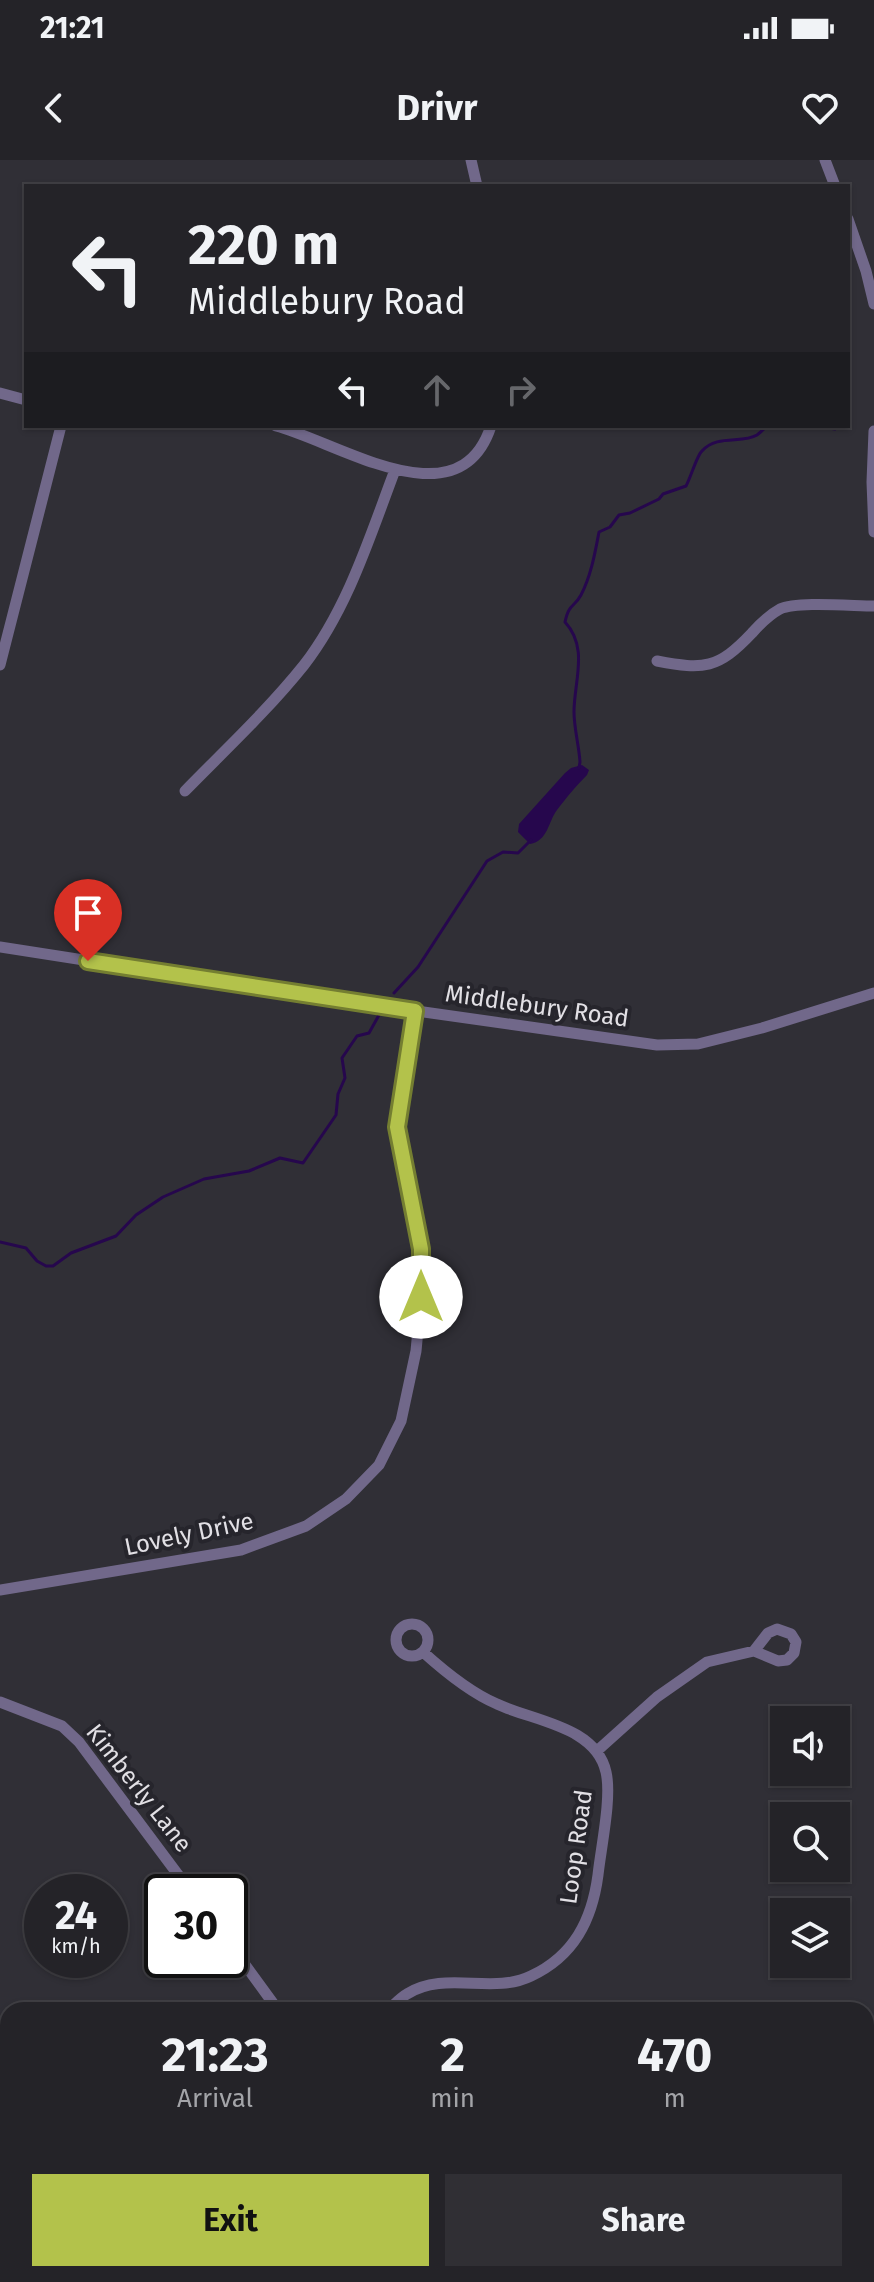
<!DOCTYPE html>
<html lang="en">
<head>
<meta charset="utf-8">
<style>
  body { margin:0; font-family:"Fira Sans",sans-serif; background:#302f34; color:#f1f3f6; height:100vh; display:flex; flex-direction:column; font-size:30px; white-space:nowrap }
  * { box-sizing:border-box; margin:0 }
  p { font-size:26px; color:#a3a4a8 }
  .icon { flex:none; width:44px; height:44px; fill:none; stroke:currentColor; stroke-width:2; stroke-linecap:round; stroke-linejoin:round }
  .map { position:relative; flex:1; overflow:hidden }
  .side { position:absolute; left:0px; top:1842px; width:874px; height:280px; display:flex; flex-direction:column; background:#242328; border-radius:24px 24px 0 0; box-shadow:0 2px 6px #0004,0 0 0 2px #414045 }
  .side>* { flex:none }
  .guide { position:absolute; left:24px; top:24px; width:826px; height:244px; border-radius:0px; box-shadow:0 2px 6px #0004,0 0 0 2px #414045; background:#242328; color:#f1f3f6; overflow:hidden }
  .buttons { position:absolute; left:770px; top:1546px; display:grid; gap:16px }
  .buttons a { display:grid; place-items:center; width:80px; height:80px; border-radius:0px; background:#242328; box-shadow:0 2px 6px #0004,0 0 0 2px #414045; font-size:40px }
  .speed { position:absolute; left:24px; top:1714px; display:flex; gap:16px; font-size:40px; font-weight:700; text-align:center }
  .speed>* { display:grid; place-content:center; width:104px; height:104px; border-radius:50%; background:#242328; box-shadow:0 2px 6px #0004,0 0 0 2px #414045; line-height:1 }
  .speed small { font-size:20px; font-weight:400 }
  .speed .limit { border:4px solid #111; border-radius:12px; background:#fff; color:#111 }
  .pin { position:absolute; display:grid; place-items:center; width:68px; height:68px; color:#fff; margin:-82px -34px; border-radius:50% 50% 50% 0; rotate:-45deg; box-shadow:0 0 8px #0007 }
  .pin .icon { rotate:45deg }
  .me { position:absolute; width:88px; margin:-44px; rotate:0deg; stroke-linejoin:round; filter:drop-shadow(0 0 6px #0008) }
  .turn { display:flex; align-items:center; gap:28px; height:168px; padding:0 32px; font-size:36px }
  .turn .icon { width:104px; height:104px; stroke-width:2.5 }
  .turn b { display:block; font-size:56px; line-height:68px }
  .lanes { display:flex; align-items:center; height:76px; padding:0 32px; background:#0003; justify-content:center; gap:40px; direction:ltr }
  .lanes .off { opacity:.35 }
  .eta { display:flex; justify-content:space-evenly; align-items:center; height:136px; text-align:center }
  .eta b { font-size:48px; font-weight:700; line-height:56px }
  .cta { display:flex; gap:16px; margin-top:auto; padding:16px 32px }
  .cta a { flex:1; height:92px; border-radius:0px; background:#b3c24b; color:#111; font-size:32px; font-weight:700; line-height:92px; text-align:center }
  .cta a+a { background:#302f34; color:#f1f3f6 }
  .status { display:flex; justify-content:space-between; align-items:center; height:56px; padding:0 40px; background:#242328; direction:ltr }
  .status svg { height:22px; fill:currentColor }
  header { display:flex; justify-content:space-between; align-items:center; height:104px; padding:0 32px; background:#242328; font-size:36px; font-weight:700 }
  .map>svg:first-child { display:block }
</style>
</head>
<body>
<div class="status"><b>21:21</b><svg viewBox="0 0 49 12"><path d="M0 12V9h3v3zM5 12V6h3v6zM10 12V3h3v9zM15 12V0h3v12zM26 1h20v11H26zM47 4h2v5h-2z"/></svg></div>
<header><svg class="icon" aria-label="back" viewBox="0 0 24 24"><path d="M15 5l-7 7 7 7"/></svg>Drivr<svg class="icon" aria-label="heart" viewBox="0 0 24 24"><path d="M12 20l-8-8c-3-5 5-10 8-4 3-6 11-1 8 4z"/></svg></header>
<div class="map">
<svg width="874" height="2122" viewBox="0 0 874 2122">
  <rect width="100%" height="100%" fill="#302f36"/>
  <path fill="#26074d" d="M582 605 589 610 587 615C577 625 566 638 557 650 548 662 548 681 530 684L518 672 519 664 565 613 571 608Z"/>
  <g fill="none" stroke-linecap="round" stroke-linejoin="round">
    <path stroke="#26074d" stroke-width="3" d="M815 266 835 269
      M579 608 580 602C579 586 574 568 574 552 574 521 589 488 565 462 569 443 574 448 581 435 591 416 595 393 599 372L610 367 619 355 630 353 659 339 663 334 686 326C691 317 697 295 702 291 717 274 742 284 757 275 761 272 764 269 767 266
      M394 833 418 807 487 701 503 692 518 693 531 680
      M0 1082 26 1088 37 1101 46 1106H53L71 1093 116 1076 136 1055 163 1037 204 1019 249 1011 280 998 303 1003 336 955 338 934 345 918 342 898 357 876 369 873 379 855"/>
    <path stroke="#71688a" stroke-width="11" d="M471 0 477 26
      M825 0 835 26
      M848 59 866 111 874 144
      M0 233 26 240
      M276 266C340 283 459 364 491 266
      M874 271 872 322 874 372
      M657 501C704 510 718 509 752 473 760 464 769 455 780 449 797 441 853 446 874 446
      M0 505 61 266
      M185 631C225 590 268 550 304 505 348 448 370 376 395 310
      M0 787 353 842 657 885 698 884 762 868 874 833
      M0 1430 241 1390 306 1366 346 1339 379 1305 401 1261 416 1191 421 1137V1089L397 967 415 851
      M396 1480a16 16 0 1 1 32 0a16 16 0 1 1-32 0Z
      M0 1542 62 1566 79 1582 191 1732
      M598 1590 657 1537 707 1502 754 1491 778 1501 787 1500 794 1493 796 1482 791 1474 777 1469 768 1473 754 1491
      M230 1784 278 1850
      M388 1850C394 1845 400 1838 407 1834 445 1810 492 1835 531 1816 574 1796 592 1760 598 1715 601 1687 612 1637 606 1612 596 1566 533 1561 497 1544 471 1533 444 1511 423 1492
      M866 2090 874 2093
      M0 2109 9 2122
      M163 2114 164 2122
      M742 2114V2122"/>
  </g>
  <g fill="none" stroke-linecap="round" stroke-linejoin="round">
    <g stroke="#747e31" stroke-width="20">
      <path id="route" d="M88 801 415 851 397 967 421 1089V1137"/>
    </g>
    <use href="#route" stroke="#b3c24b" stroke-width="14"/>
  </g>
  <g text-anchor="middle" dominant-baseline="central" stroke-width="8" stroke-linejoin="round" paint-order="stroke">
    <g font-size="24" fill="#e2e0e5" stroke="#26252c">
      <text transform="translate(537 846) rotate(8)">Middlebury Road</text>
      <text transform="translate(189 1374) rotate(-12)">Lovely Drive</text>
      <text transform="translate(139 1628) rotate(52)">Kimberly Lane</text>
      <text transform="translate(576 1687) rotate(-82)">Loop Road</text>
    </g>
  </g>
</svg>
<div class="buttons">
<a><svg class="icon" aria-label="sound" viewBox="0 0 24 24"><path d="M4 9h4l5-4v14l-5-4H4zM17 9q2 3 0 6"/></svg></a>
<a><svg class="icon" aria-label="search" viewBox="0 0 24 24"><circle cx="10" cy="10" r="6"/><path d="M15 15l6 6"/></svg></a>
<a><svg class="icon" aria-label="layers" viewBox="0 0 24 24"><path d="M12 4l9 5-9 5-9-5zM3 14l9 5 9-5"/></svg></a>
</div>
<div class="speed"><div>24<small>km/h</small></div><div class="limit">30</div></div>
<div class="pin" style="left:88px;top:801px;background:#d93025"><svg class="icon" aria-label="arrive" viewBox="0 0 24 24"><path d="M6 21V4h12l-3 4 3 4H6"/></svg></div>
<svg class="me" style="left:421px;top:1137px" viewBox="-20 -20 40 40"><circle r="19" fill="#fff"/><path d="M0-13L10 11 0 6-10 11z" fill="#b3c24b"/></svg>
<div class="guide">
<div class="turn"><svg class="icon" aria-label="left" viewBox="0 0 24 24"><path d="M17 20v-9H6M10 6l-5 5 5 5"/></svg><div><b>220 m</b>Middlebury Road</div></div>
<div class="lanes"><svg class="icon" aria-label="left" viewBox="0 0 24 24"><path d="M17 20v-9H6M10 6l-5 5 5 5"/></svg><svg class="icon off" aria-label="ahead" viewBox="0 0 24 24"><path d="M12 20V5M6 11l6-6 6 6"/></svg><svg class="icon off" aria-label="right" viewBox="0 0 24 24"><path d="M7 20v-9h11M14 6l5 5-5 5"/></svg></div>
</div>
<section class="side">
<div class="eta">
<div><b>21:23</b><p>Arrival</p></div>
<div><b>2</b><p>min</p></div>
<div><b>470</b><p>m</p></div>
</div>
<div class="cta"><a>Exit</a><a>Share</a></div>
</section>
</div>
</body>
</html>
